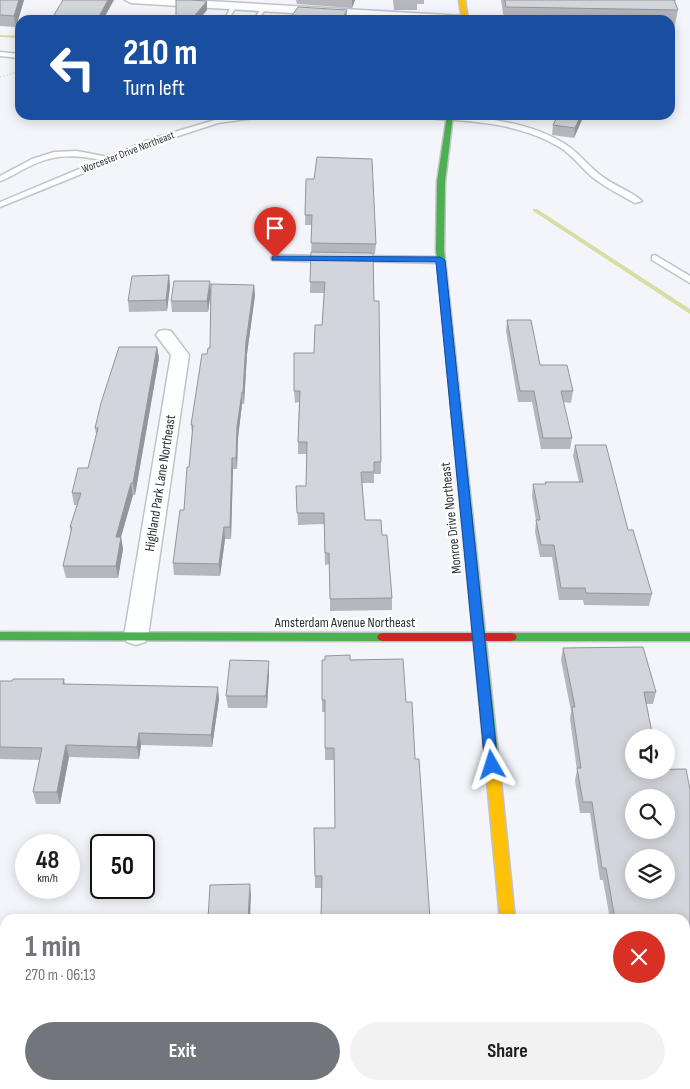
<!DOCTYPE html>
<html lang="en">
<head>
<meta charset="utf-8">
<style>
  body { margin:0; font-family:"Sofia Sans Condensed",sans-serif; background:#f2f2f2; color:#202124; height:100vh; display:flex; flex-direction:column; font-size:19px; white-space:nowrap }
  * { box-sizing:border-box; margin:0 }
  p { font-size:16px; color:#757577 }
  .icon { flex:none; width:28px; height:28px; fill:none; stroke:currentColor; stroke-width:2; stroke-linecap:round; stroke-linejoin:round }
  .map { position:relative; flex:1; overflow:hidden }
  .panel { position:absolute; left:0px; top:914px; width:690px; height:176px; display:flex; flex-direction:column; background:#fff; border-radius:15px 15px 0 0; box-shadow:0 2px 12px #0003 }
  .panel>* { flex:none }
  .banner { position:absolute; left:15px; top:15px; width:660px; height:105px; border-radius:15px; box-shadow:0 2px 12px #0003; background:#1a4fa0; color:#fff; overflow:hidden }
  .buttons { position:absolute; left:625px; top:729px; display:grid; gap:10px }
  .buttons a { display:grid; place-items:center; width:50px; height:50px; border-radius:50%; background:#fff; box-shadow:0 2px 12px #0003; font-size:25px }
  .speed { position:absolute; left:15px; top:834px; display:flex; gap:10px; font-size:25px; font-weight:700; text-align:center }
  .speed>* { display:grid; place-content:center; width:65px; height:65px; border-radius:50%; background:#fff; box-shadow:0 2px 12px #0003; line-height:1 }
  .speed small { font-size:12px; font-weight:400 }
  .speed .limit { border:2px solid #111; border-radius:8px; background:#fff; color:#111 }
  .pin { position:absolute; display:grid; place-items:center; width:42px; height:42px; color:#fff; margin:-51px -21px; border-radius:50% 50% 50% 0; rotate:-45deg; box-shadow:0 0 5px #0007 }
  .pin .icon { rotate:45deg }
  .me { position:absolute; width:55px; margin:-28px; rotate:354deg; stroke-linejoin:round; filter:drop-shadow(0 0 4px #0008) }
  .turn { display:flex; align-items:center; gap:18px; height:105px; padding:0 25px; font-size:22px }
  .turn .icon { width:65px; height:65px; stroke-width:2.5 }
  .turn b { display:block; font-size:35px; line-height:42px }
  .round { display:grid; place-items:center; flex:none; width:52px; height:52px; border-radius:26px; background:#f2f2f2 }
  .headline { display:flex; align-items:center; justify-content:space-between; height:85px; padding:0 25px }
  h1 { font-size:30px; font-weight:700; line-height:38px; color:#73757d }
  .button { display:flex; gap:10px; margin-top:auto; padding:10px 25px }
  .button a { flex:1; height:58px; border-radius:30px; background:#73757d; color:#fff; font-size:20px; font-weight:700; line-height:58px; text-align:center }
  .button a+a { background:#f2f2f2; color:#202124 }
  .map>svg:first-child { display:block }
</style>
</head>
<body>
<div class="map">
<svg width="690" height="1089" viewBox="0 0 690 1089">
  <rect width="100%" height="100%" fill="#f4f5fa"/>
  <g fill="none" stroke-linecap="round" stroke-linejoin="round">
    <path fill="#d8dca5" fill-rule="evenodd" d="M0 35 20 36V38L0 37Z
      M533 209H537L690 309V314L533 211Z"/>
    <g stroke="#c1c3ca" stroke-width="3">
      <path id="lane" d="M231 6 236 7 230 17H226Z
        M261 8 266 9 259 18H255Z
        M0 52 20 54V58L0 56Z
        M246 115H264L261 117 218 123 160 142 0 207V202L101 160C74 154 53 154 28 167 19 171 10 178 0 181V176L32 159 54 152 77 151 108 157 154 138 215 120Z
        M397 115C451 115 522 115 568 146 581 155 590 168 603 177 615 186 631 191 642 201L635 203C620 195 605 187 592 177 582 168 573 156 561 148 515 119 453 120 400 117Z
        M275 255 326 256 330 259 326 262 272 260 271 258Z
        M655 255 690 276V283L652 260V256Z
        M357 256 440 257 444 260 440 263 354 261V257Z"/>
    </g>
    <g stroke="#c1c3ca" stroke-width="3">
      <path id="street" d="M125 0H190L464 16 470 20H404L131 3Z
        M165 330 171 331 189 355 148 636 145 642 136 645 127 642 124 636 171 355 156 335 159 331Z"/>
    </g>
    <g stroke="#c1c3ca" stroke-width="3">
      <path id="fast" d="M447 115H453L445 182 444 250 501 781 499 785 494 787 489 785 487 781 436 250 437 182Z
        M0 632 383 633 387 634 389 637 387 640 383 641 0 640Z
        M511 633H690V641H511L507 640 505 637 507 634Z
        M517 1085H533V1089H517Z"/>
    </g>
    <g stroke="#c1c3ca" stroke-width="3">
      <path id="slow" d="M459 0H465L468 20H462Z
        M494 775 499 777 501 781 515 919H500L487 781 489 777Z"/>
    </g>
    <g stroke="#c1c3ca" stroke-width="3">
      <path id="jam" d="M383 633H511L515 634 517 637 515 640 511 641H383L379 640 377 637 379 634Z"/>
    </g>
    <path stroke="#d9d9db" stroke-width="2" stroke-dasharray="1 2.5" stroke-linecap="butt" d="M0 77 17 72"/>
    <use href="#lane" fill="#fdfefe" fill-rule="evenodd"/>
    <use href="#street" fill="#fdfefe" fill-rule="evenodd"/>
    <use href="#fast" fill="#4caf50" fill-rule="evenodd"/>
    <use href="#slow" fill="#ffc107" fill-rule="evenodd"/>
    <use href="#jam" fill="#c62828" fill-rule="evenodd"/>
  </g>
  <path fill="#b5b7bd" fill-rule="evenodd" d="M0 0H24L16 27 0 26Z
    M296 0H355L352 8 297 4Z
    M393 0H424V4H417V10H394Z
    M501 0H676L675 2 678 10 674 29H670V20H504Z
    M558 115H584L574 138 552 135 553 125Z
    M306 179 376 244 375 254H373L374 301 381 462V474H374V483H362L365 520 382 535 392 598V610L330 611V564L325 565 324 524 298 525 296 486H306L307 454H298V442L299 402 295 403 294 391 314 353 322 325 324 293H310L312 225H305Z
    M169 275 170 286 167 311 129 312 128 301Z
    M254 285 255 295 247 354 244 404H242L238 438 237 469H233L231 539H225L220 576 174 575 173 563 184 510 189 467 192 433 191 425 207 354 210 348Z
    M211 292 208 312H172L171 301Z
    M507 320 540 365 573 391 571 403 563 402 572 438 570 449H541L532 402H518L506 331Z
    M157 347 159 358 135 495H133L121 537 123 549 118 578H66L63 566 71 533 70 527 77 505H74L72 493 88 468 96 434 95 428Z
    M575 445 628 530 652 594 649 606 584 605 583 600H559L552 557H540L535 532 536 521 532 496 533 484H545V482H579L573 456Z
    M643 647 656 692 653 704H646L653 738H634V770L686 769 690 790V1089H632V1085H685V919H610L603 880H600L590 813H580L575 780 577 770 570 719 571 711 561 660 563 648ZM634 798H666V830H634ZM634 858H666V890H634Z
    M403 659 322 888H315L314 828H335L334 760H325V712H322V700L350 660Z
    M269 673 267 708H228L226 696Z
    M64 679 65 684 219 699 212 747 141 745 139 759 69 757 60 804H36L33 792 40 760 0 759V681H12Z
    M0 1016 5 1085H166L165 1089H0Z"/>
  <path fill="#94959a" d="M19 0H24L16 27 14 16Z
    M108 0H114L103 20H97Z
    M352 0H355L352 8Z
    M207 1V10L199 20H191Z
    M347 10 346 20H342Z
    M581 115H584L574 138 575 128Z
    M169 275 170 286 167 311 166 300Z
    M210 281 211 292 208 312 207 301Z
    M254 285 255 295 247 354 244 404 243 392 246 342Z
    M157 347 159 358 135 495 133 483Z
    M242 392V404L238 438 237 469 236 458 237 427Z
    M232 458 233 469 231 539 230 527Z
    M131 483 133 495 121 537 123 549 118 578 116 566V537Z
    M224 527 225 539 220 576 219 564Z
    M269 661V673L267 708 266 696Z
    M218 687 219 699 212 747 211 735Z
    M139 733 141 745 139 759 137 747Z
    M66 745 69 757 60 804 57 792Z
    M250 884 251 896 250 919H248Z
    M162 1085H166L165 1089H162Z"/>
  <path fill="#d3d5dc" stroke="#94959a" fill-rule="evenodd" d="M0 0H19L14 16 0 15Z
    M63 0H108L97 20H51Z
    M176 0H189L207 1 191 20H176Z
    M505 0H674L678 10 506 7Z
    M298 7 347 10 342 20H289Z
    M558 115H581L575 128 553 125Z
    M317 157 372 159 376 244 311 243 312 215H305L306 179H314Z
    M311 252 373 253 374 301H379L381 462H374V472H361L365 520H381L382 535H387L392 598 330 599 329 553H325L324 513H297L296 486H306L307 442H298L300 391H294V353H314L315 325H322L325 282H310Z
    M169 275 166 300 128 301 132 276Z
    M174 281H210L207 301H171Z
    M211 284 254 285 246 342 243 392H242L237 427 236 458H232L230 527H224L219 564 173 563 180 510H184L187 467H189L193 425H191L202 354H207L208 348H210Z
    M507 320H531L540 365H567L573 391H561L572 438H543L534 391H520Z
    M119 347H157L133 483H131L116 537H121L116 566H63L72 527H70L81 493H72L78 468H88L98 428H95L101 403Z
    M575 445H606L628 530H633L652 594 586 593 585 588H561L554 545H541L536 520H540L533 484H546L545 482H583Z
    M643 647 656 692H644L653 738H634V770L686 769 690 790V1089H638L637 1085H685V919H615L606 868H602L592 802H583L577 768H581L572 707H575L563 648ZM634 798H666V830H634ZM634 858H666V890H634Z
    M350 655V660L403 659 406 702H412L415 759H419L430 919H321L322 876H315L314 828H335L334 748H325V700H322V660H325V656Z
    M230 660 269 661 266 696H226Z
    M13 679H64L63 684 218 687 211 735 139 733 137 747 66 745 57 792H33L42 748 0 747V681H12Z
    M250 884 248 919H208L210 885Z
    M0 1016H5V1085H40L0 1088Z
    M100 1085H162V1089H99Z
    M309 1085H435V1089H309Z"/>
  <path fill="#1a73e8" stroke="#114b97" d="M275 256 440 257 445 260 498 765 496 769 492 771 487 769 485 765 436 262 272 260V257Z"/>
  <g text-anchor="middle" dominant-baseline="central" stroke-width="4.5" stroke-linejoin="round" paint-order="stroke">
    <g font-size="11" fill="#2d3039" stroke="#fff">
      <text transform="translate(128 152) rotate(-21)">Worcester Drive Northeast</text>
    </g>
    <g font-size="14" fill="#2d3039" stroke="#fff">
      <text transform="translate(160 483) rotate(-81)">Highland Park Lane Northeast</text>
      <text transform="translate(451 518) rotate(-96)">Monroe Drive Northeast</text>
      <text x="345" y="622">Amsterdam Avenue Northeast</text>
    </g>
  </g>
</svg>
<div class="buttons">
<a><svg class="icon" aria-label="sound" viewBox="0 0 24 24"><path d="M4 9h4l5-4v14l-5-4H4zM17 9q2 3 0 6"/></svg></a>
<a><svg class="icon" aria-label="search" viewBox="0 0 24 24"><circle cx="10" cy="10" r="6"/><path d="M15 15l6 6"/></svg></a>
<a><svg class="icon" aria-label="layers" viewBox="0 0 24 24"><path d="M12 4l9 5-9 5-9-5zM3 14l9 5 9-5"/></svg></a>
</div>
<div class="speed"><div>48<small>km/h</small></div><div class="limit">50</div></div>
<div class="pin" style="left:275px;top:258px;background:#d93025"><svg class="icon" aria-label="arrive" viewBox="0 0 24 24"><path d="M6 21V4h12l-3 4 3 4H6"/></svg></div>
<svg class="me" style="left:492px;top:765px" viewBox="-20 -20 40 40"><path d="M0-17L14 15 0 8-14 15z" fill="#1a73e8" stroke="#fff" stroke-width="4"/></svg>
<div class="banner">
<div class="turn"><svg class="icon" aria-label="left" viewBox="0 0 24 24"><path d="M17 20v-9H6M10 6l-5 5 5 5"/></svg><div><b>210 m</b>Turn left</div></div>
</div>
<section class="panel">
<div class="headline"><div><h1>1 min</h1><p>270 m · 06:13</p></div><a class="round" style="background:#d93025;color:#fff"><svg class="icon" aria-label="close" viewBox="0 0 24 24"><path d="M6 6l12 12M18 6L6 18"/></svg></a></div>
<div class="button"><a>Exit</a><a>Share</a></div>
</section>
</div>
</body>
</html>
